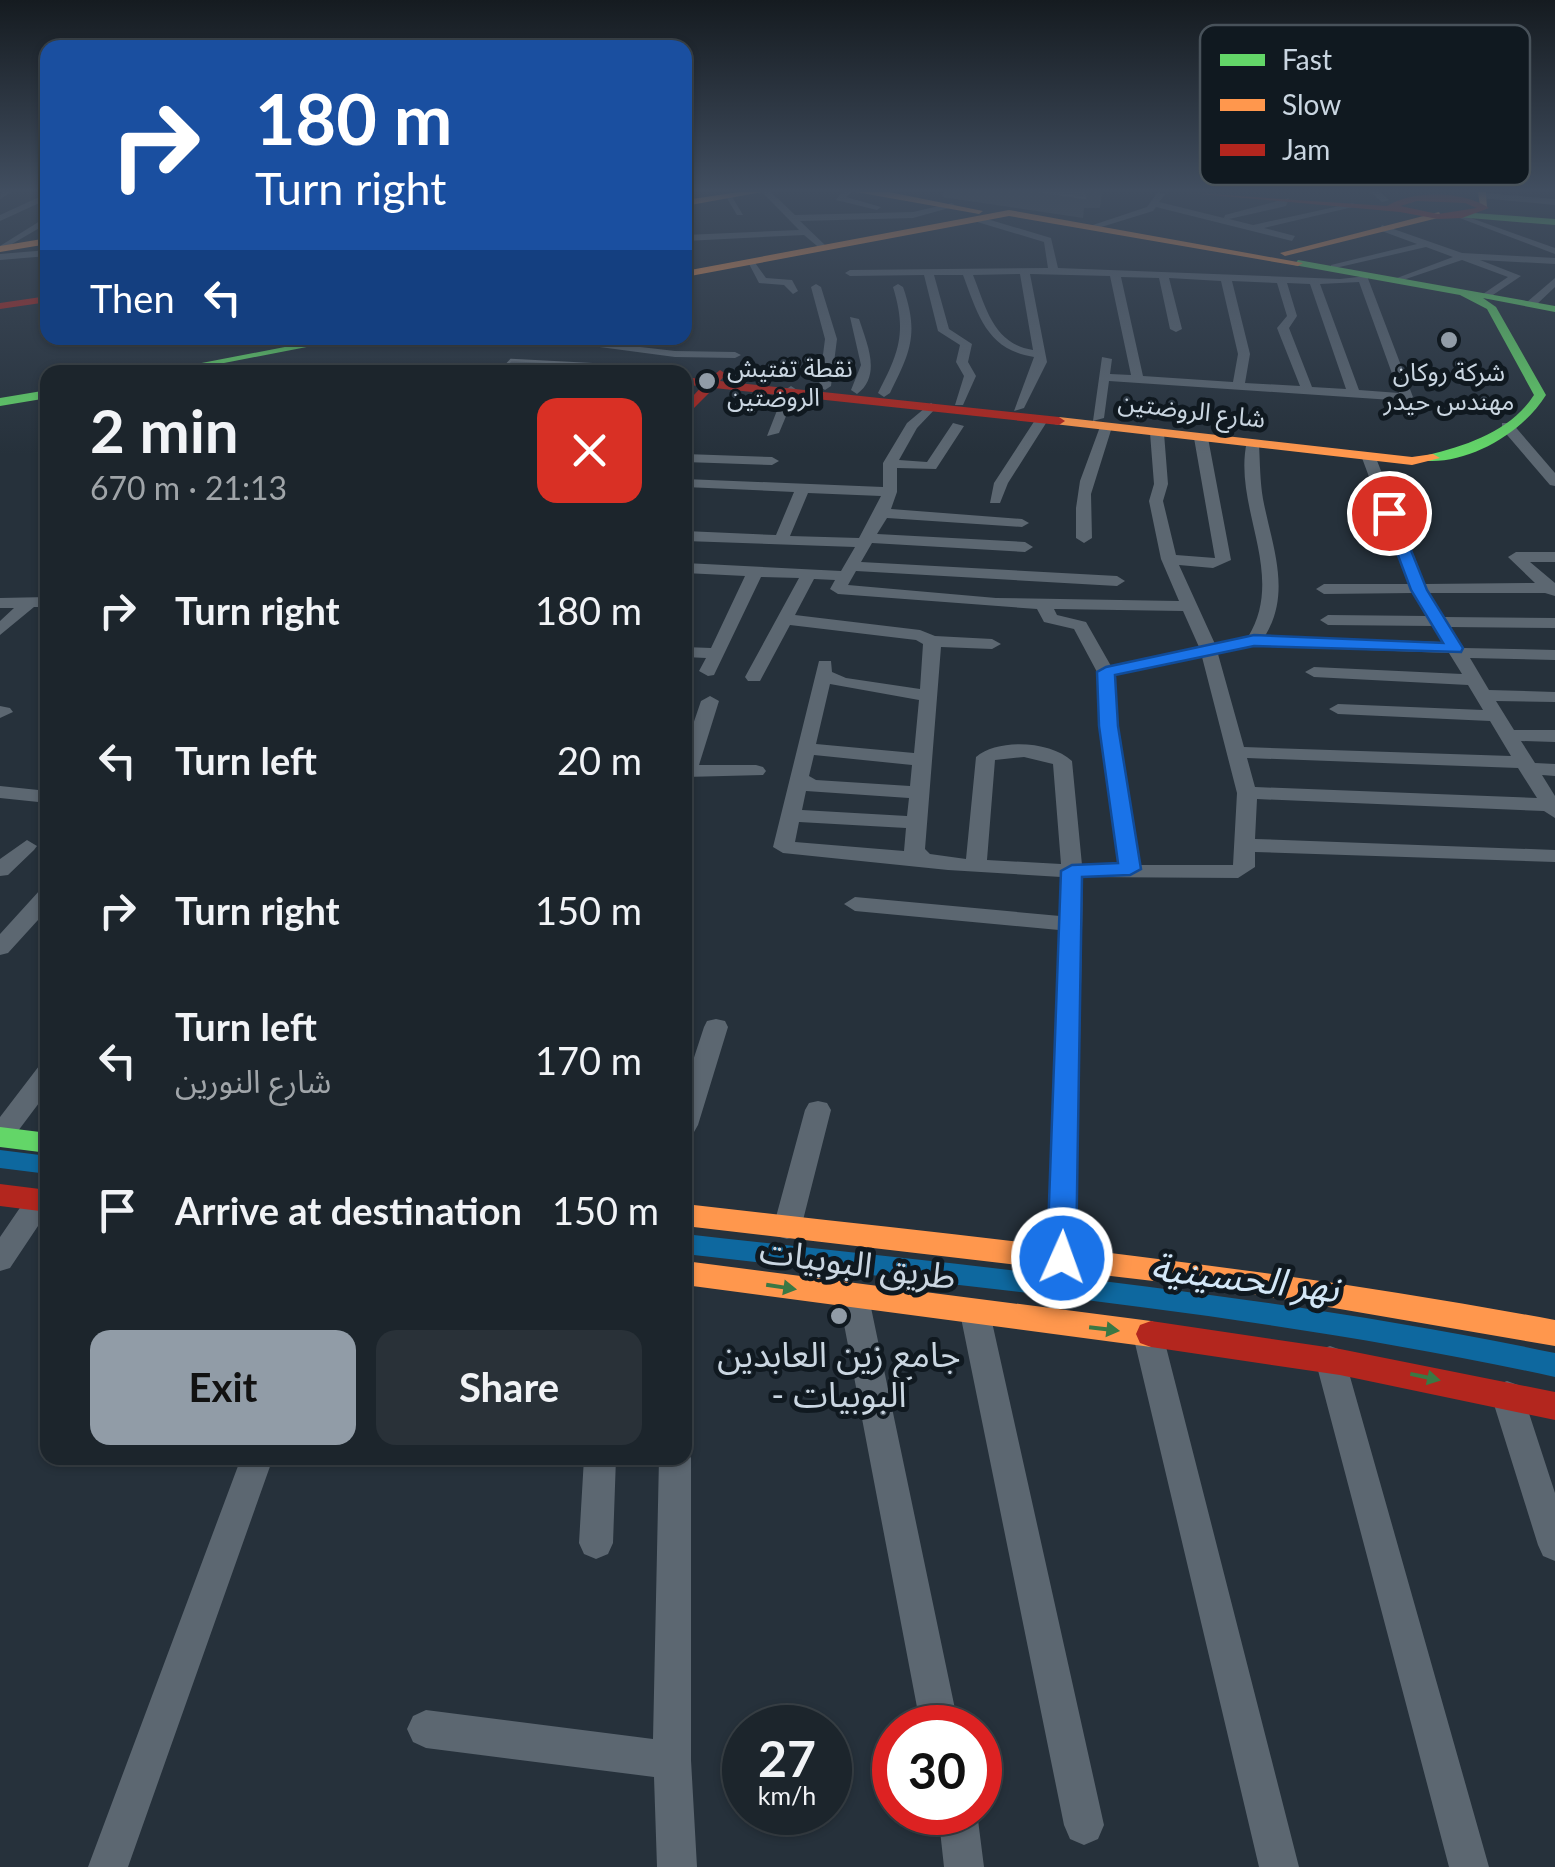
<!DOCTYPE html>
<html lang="en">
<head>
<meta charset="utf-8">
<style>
  body { margin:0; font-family:Lato,"Noto Sans Arabic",sans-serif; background:#293138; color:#f1f3f6; height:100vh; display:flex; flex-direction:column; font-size:38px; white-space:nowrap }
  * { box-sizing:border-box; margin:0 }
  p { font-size:32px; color:#a0a5a9 }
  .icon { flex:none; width:55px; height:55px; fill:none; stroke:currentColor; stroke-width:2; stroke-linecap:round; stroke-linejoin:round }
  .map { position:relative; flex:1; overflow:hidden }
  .sheet { position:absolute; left:40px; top:365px; width:652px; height:1100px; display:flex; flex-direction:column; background:#1c252c; border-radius:20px; box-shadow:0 2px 8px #0004,0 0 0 2px #3a4248 }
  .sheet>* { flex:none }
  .banner { position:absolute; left:40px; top:40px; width:652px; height:305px; border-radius:20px; box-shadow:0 2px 8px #0004,0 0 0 2px #3a4248; background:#1a4fa0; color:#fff; overflow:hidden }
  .speed { position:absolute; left:722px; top:1705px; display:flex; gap:20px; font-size:50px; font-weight:700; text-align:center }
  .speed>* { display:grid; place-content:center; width:130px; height:130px; border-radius:50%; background:#1c252c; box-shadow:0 2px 8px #0004,0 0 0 2px #3a4248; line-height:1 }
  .speed small { font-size:25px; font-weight:400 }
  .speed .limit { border:15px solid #d22; background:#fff; color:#111 }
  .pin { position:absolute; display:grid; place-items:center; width:85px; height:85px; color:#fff; margin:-42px; border:5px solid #fff; border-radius:50%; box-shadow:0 2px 10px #0007 }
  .me { position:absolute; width:110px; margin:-55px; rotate:2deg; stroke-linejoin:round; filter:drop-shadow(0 0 8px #0008) }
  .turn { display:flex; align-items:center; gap:35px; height:210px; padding:0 50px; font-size:45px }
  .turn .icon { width:130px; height:130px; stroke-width:2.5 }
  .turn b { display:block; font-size:70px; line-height:85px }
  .then { display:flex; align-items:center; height:95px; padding:0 50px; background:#0003; gap:20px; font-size:38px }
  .round { display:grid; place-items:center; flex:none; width:105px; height:105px; border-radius:20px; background:#293138 }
  .overview { display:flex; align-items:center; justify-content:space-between; height:170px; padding:0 50px }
  h1 { font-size:60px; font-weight:700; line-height:75px }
  .action { display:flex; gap:20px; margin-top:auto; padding:20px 50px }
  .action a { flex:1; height:115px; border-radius:20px; background:#919ca7; color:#111; font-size:40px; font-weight:700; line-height:115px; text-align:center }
  .action a+a { background:#293138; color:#f1f3f6 }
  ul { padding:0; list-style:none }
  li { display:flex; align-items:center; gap:30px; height:150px; padding:0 50px }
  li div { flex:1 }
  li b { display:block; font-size:38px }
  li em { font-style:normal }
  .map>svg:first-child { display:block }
</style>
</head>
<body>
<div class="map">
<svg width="1555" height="1867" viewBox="0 0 1555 1867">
  <rect width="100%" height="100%" fill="#26313b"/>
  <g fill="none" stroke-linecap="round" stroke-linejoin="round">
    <path fill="#0e689f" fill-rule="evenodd" d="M0 1150 48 1156V1174L0 1168Z
      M685 1234C976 1267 1268 1293 1555 1353V1377C1268 1314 977 1288 685 1254Z"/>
    <path fill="#5c6771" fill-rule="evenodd" d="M1 192H12L0 199Z
      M762 192H771L795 215 913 212 952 203 956 206 913 218 800 221 826 246 823 251 804 235 685 241V235L799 230Z
      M842 192H852L846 197 881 207 877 210 836 200Z
      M1158 192 1165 194 1159 202 1224 218 1225 215 1289 198 1286 206 1229 219 1253 225 1353 203 1357 206 1264 228 1295 236 1292 241 1156 207 1153 211 1098 228 1090 226 1147 207Z
      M1370 192H1380L1389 200 1382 202Z
      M48 193V199L0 221V215Z
      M1484 193 1555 199V205L1481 198Z
      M725 195H731L743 215H737Z
      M1457 213 1555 248V254L1457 217Z
      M48 216V223L0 251V246Z
      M977 216 1051 238 1058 268 1340 279 1367 276 1413 397 1407 401 1109 381 1104 418 1093 421 1102 357 1112 359 1110 374 1131 375 1110 276 1030 274 1047 362 1024 408 1014 411 1034 357C987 350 978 315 963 275H934L949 329 972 344 968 362 976 376 963 405H955L964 376 956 362 960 345 938 331 924 275 850 276 845 273 850 270 1048 268 1044 242 974 221ZM1020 274 1033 350C993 344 986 307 973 275ZM1121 277 1159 278 1170 329 1176 332 1182 329 1169 278 1221 281 1238 354 1233 382 1143 376ZM1232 281 1277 283 1287 316 1277 328 1300 386 1245 383 1250 354ZM1359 282 1399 393 1359 390 1320 284ZM1287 283 1310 284 1346 389 1312 387 1289 328 1297 316Z
      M1382 225 1462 253 1555 258V264L1480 260 1521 276 1487 299 1483 294 1508 277 1462 260 1397 282V278L1453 257 1426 247 1331 269V265L1417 244 1379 230Z
      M48 250V256L0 260V254Z
      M747 260H753L766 278 792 280 798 291 793 294 784 285 759 283Z
      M1555 278V287L1535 306H1527V302Z
      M816 284 821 287 837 339 831 386 825 390 819 386 825 339 811 287Z
      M898 284 903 287C919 333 911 351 890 393L884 397 878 393C899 352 907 333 893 287Z
      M850 317 859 319C867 344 882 375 857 394L851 390 861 365Z
      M532 338H563L675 351 735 352 741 355 735 358 675 357Z
      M791 386 797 390 779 433 767 436 785 390Z
      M931 403 937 407 917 428 899 460 927 462 953 423 964 426 936 469 897 468V492L891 509 1022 519 1029 523 1022 527 887 518 877 534 1025 542 1033 547 1025 552 872 543 861 562 1117 576 1125 581 1117 586 856 571 848 585 996 598 1179 601 1161 559 1149 501 1154 484 1150 433 1157 429 1164 433 1168 484 1163 501 1176 555 1215 558 1194 438 1201 434 1208 438 1231 560 1213 568 1179 565 1215 644 1248 637C1287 573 1232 507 1247 441L1259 444C1260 463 1260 481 1263 499 1272 546 1292 592 1265 636L1443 642 1433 626 1328 625 1320 620 1328 615 1427 616 1413 593 1324 594 1316 589 1324 584H1409L1362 458 1364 455 1376 458 1425 584 1535 583 1508 557 1516 552H1555V562H1530L1555 583V596L1545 593H1429L1444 617 1555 618V628L1450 627 1464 648 1555 650V660L1470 658 1489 690 1555 692V702L1496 701 1514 730H1555V742L1521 741 1535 763 1555 764V776L1542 775 1555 796V818L1544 811 1257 799 1255 839 1555 850V862L1255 852V867L1238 878 1083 877 1076 1258 1072 1266 1062 1269 1052 1266 1048 1258 1059 930 855 911 844 904 855 897 1060 916 1061 877 948 870 783 853 773 847 819 661H831L832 672 846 678 920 689 923 644 916 640 790 625 760 681H748L745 677 799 578 761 577 714 675 708 676 699 671 706 658 685 657V647L711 648 745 576 685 573V563L841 571 855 547 685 541V531L776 535 794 492 685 487V479L883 487V463L907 423ZM808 493 881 496 859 538 790 536ZM814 579 835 580 830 589 838 594 1037 609 1044 622 1074 629 1097 672 1099 726 1119 865H1082L1072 761C1051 741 998 738 976 757L966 859 930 854 925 849 941 647 992 649 1001 644 992 639 935 636 920 630 795 615ZM1054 609 1183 611 1199 647 1111 666 1086 622 1057 615ZM1254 646 1449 653 1462 674 1314 667 1305 672 1314 677 1468 685 1483 710 1338 704 1329 709 1338 714 1490 721 1511 756 1244 747 1218 654ZM1202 657 1237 793 1233 865H1140L1117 726 1115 675ZM830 684 919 700 914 753 816 744ZM814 755 912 765 910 786 816 780 809 776ZM1024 757 1053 764 1061 864 987 860 995 760ZM1247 758 1518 768 1537 798 1255 787ZM806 791 909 798 907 816 802 810ZM799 822 906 828 904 851 795 842Z
      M1037 417 1048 420 1008 483 1000 503H990L994 483Z
      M1502 423H1512L1555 473V486L1550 485 1502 429Z
      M1101 424 1112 427 1091 494 1092 538 1084 543 1076 538V508L1080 481Z
      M685 454 772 457 779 461 772 465 685 462Z
      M48 597V607H34L0 635V621L14 608H0V598Z
      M48 664V684L39 679V669Z
      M710 696 719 701 699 765H756L763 767 766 771 763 775 685 777V748L701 701Z
      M0 706 10 708 13 712 0 718Z
      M0 786 48 791V803L0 798Z
      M27 840 37 846 34 850 8 875 0 876V859Z
      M48 888V909L8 953 0 955V934L40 890Z
      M716 1019 725 1021 728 1027 698 1125 694 1132 685 1135V1085L704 1027 707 1021Z
      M48 1063V1091L9 1143 0 1146V1117L39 1066Z
      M818 1101 827 1103 831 1110 801 1228 797 1236 787 1239 777 1236 773 1228 805 1110 809 1103Z
      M40 1189 48 1192V1211L10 1268 0 1271V1237L30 1193Z
      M854 1286 864 1289 869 1298 959 1728H921L839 1298 844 1289Z
      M975 1301 985 1304 990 1313 1104 1825 1098 1839 1084 1845 1070 1839 1064 1825 960 1313 965 1304Z
      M1148 1322 1159 1326 1163 1335 1299 1867H1259L1133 1335 1137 1326Z
      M1330 1346 1341 1350 1345 1359 1489 1867H1449L1315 1359 1319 1350Z
      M1507 1381 1518 1385 1523 1395 1555 1493V1561L1543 1556 1538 1545 1491 1395 1496 1385Z
      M685 1447 691 1458V1760L697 1867H657L654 1777 426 1748 413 1742 407 1729 413 1716 426 1710 653 1739 659 1458H685Z
      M241 1458H273L128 1867H88Z
      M584 1458H616L613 1543 608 1554 596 1559 584 1554 579 1543Z
      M938 1812H977L984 1867H944Z"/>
    <path fill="#63d668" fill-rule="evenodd" d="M1460 212 1555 219V225L1457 217Z
      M1298 260 1555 306V312L1483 298 1496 307 1546 395C1524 431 1472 463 1428 461V455C1468 445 1511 431 1534 395L1487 309 1460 295 1294 265Z
      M331 338H353L178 372H155Z
      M48 390V398L0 406V398Z
      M0 1127 48 1133V1153L0 1147Z"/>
    <path fill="#ff974d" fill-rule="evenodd" d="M739 192H762L685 206V200Z
      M856 192H889L983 211 979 214Z
      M1478 192H1486L1487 208 1480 206Z
      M1009 210 1303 263 1298 266 1009 216 685 277V271Z
      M1439 212 1442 217 1285 256 1280 253Z
      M48 238V244L0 252V246Z
      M1059 417 1412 457 1433 454 1440 458 1412 465 1054 424V418Z
      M685 1204C976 1237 1267 1266 1555 1320V1346L1230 1290 685 1226Z
      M685 1261 1151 1321 1162 1325 1166 1334 1162 1343 1151 1347 685 1285Z"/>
    <path fill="#b3261e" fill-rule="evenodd" d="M1178 192 1387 206C1413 190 1463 191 1489 208L1462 218 1438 219 1400 212ZM1417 201 1465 203 1477 208 1438 214 1400 206Z
      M48 296V302L0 309V303Z
      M720 370 726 374 720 381 1059 417 1065 421 1059 425 714 388 685 417V405L702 386 685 385V377L708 380Z
      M0 1184 48 1190V1212L0 1206Z
      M1151 1321 1340 1349 1555 1392V1420L1340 1375 1151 1347 1140 1343 1136 1334 1140 1325Z"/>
  </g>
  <path fill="#465058" d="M943 192H1102L1100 208H1084L1083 218 942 197Z"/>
  <path fill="#545e67" stroke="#67717a" stroke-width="2.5" d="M1043 192H1083L1085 198Z
    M511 360 648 367 644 372H500Z"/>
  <defs><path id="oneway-solid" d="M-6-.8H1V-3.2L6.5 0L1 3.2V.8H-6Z" transform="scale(2.5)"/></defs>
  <g fill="#3a7844">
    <use href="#oneway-solid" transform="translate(781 1287) rotate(9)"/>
    <use href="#oneway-solid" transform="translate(1104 1329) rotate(7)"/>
    <use href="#oneway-solid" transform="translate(1425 1377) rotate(12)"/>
  </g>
  <linearGradient id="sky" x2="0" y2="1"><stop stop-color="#151b20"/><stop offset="0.42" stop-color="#414e60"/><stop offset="1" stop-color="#414e60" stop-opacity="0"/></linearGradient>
  <rect width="1555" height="454" fill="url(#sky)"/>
  <path fill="#1a73e8" stroke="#114b97" stroke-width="2.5" d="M1389 508 1396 513 1427 590 1463 648 1461 652 1254 646 1115 675 1118 726 1141 869 1130 875 1082 877 1076 1258 1072 1267 1062 1270 1051 1267 1047 1258 1061 871 1072 865 1118 863 1099 726 1097 672 1106 667 1254 635 1443 643 1411 590 1382 513Z"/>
  <g fill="#919ca7" stroke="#101920" stroke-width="4">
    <circle cx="1449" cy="340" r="10"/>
    <circle cx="707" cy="381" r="10"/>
    <circle cx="839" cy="1316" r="10"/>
  </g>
  <g text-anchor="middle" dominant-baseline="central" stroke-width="10" stroke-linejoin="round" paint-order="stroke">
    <g font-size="25" fill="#cad6e1" stroke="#101920" text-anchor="start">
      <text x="727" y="367">نقطة تفتيش<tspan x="727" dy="29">الروضتين</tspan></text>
      <text x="1449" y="371" text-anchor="middle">شركة روكان<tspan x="1449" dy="29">مهندس حيدر</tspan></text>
    </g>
    <g font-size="25" fill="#cad6e1" stroke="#101920">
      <text transform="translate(1192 409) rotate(7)">شارع الروضتين</text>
    </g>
    <g font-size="35" fill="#cad6e1" stroke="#101920">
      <text transform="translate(858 1262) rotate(8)">طريق البوبيات</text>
    </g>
    <g font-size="35" fill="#cad6e1" stroke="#101920">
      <text x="839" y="1353">جامع زين العابدين<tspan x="839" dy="40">- البوبيات</tspan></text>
    </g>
    <g font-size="38" font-style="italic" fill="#d3e7f7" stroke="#101920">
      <text transform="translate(1245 1276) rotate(7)">نهر الحسينية</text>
    </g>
  </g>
  <rect x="1200" y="25" width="330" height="160" rx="15" fill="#101920" stroke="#48525a" stroke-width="2.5"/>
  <rect x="1220" y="54" width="45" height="12" fill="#63d668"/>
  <rect x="1220" y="99" width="45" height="12" fill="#ff974d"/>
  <rect x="1220" y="144" width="45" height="12" fill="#b3261e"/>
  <g font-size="28" fill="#cad6e1">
    <text x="1282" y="70">Fast</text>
    <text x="1282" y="115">Slow</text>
    <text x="1282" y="160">Jam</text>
  </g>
</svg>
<div class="speed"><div>27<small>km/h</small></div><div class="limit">30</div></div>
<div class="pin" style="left:1389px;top:513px;background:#d93025"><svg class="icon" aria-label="arrive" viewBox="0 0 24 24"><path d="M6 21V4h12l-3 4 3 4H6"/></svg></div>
<svg class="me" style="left:1062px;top:1258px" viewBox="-20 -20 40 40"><circle r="17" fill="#1a73e8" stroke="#fff" stroke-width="3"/><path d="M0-11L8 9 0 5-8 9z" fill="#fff"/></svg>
<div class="banner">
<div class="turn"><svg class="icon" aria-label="right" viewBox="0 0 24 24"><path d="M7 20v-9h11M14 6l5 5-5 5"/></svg><div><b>180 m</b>Turn right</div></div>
<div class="then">Then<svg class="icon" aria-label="left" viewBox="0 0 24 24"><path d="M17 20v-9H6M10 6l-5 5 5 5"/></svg></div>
</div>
<section class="sheet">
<div class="overview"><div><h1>2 min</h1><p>670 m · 21:13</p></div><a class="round" style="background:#d93025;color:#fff"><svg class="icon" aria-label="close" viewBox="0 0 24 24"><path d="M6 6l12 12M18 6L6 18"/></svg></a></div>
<ul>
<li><svg class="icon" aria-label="right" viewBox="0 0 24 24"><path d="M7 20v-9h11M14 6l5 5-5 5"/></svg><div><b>Turn right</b></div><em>180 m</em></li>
<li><svg class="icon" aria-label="left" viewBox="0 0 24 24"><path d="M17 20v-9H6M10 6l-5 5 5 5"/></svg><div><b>Turn left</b></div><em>20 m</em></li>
<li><svg class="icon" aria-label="right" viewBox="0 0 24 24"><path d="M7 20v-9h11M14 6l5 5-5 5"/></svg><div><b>Turn right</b></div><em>150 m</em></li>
<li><svg class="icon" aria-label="left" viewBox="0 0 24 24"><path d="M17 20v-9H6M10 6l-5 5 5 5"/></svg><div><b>Turn left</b><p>شارع النورين</p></div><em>170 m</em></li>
<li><svg class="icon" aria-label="arrive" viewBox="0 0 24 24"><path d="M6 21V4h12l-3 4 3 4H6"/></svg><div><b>Arrive at destination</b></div><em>150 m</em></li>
</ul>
<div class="action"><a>Exit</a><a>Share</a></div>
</section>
</div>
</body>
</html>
